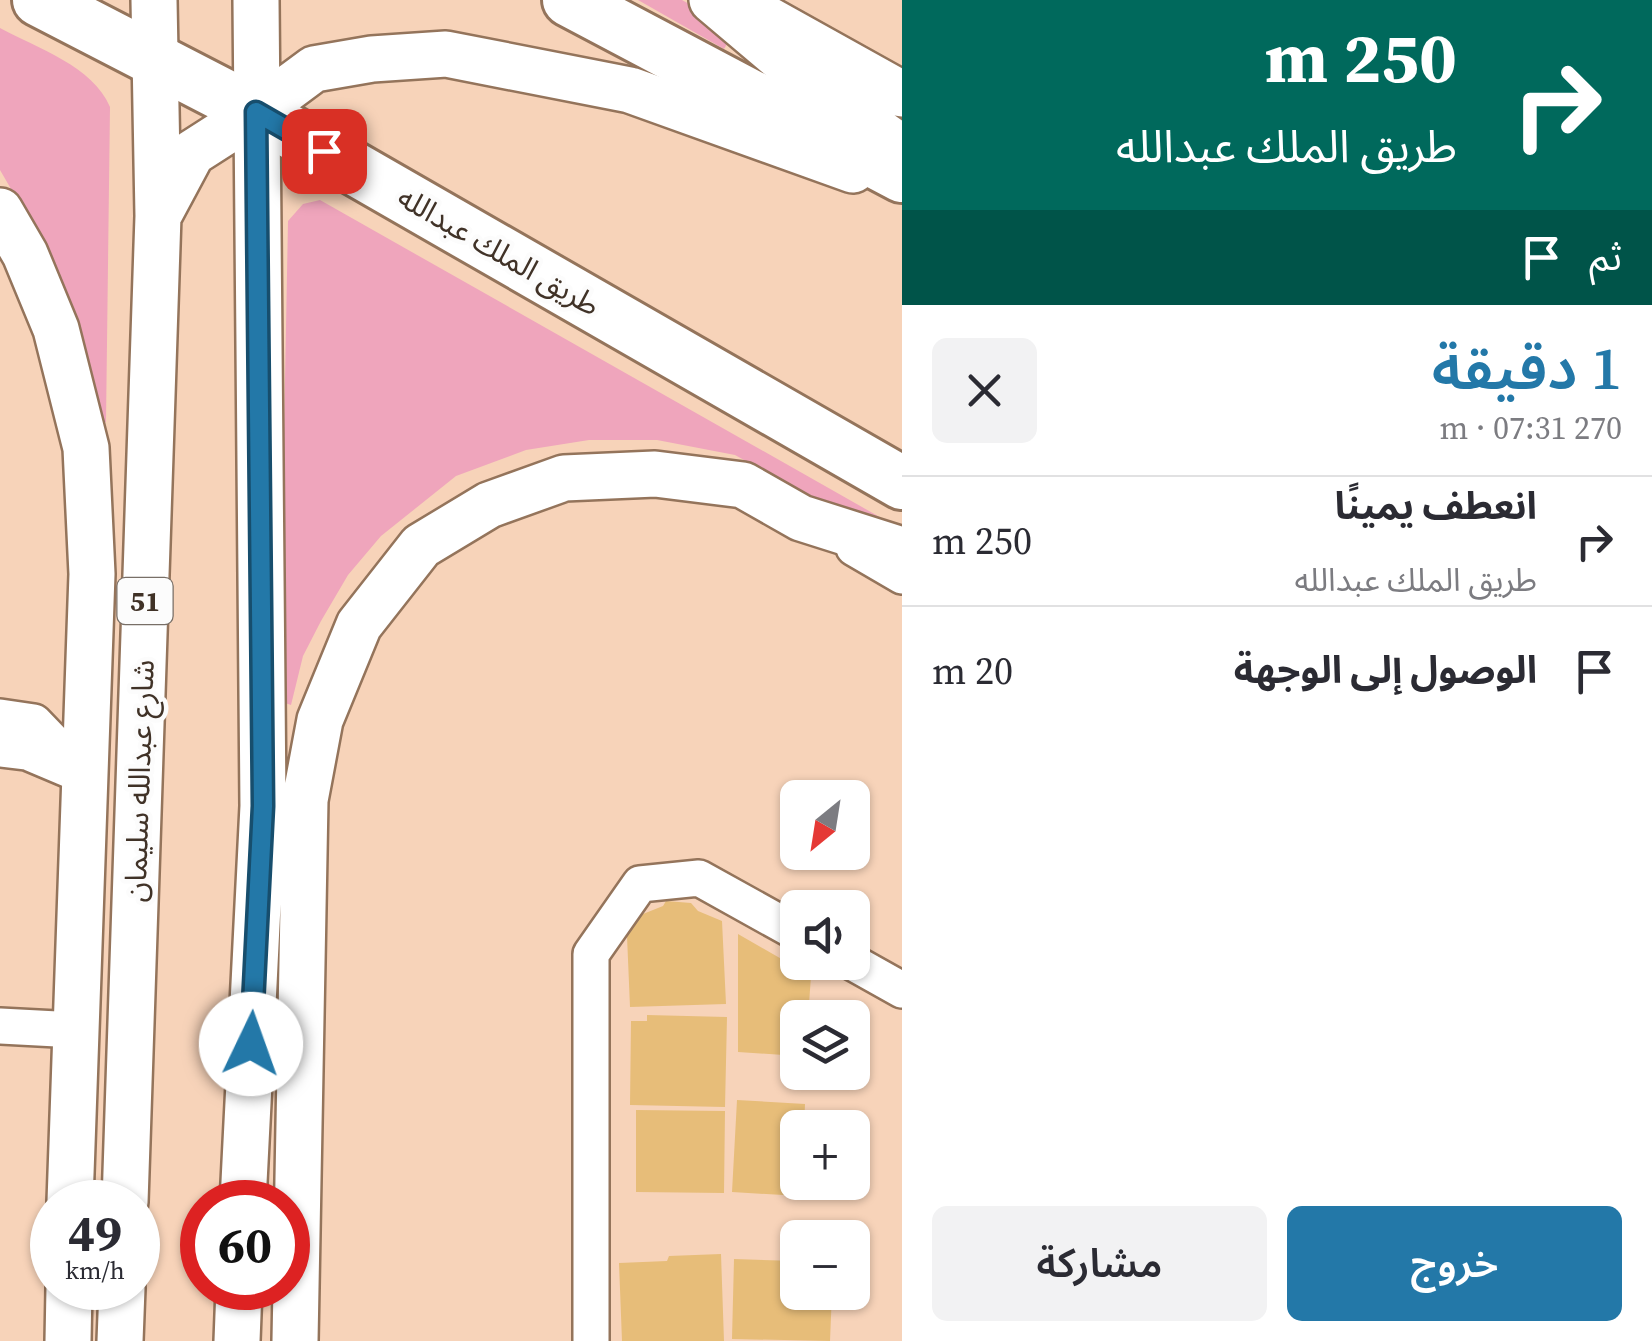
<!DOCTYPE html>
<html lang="ar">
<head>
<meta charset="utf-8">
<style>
  body { margin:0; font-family:"Source Serif 4","Noto Sans Arabic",serif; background:#f2f2f3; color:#2b2b33; direction:rtl; height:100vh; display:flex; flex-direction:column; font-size:38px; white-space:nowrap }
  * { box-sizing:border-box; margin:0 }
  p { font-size:32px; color:#7c7c81 }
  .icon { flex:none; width:55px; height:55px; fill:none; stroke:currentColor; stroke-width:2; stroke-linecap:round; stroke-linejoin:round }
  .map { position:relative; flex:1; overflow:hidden; direction:ltr }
  .details { display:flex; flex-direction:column; background:#fff; width:750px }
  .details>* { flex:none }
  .guide { background:#00695c; color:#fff; overflow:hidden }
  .needle { width:65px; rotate:210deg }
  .controls { position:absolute; left:780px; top:780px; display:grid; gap:20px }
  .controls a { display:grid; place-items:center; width:90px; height:90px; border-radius:15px; background:#fff; box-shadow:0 2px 8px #0004; font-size:50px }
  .speed { position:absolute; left:30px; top:1180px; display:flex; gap:20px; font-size:50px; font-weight:700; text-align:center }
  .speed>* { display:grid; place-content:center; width:130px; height:130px; border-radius:50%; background:#fff; box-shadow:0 2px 8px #0004; line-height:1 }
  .speed small { font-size:25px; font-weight:400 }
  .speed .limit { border:15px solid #d22; background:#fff; color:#111 }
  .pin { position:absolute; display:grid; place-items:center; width:85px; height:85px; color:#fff; margin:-42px; border-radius:20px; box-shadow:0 5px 15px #0006 }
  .me { position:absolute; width:110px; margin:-55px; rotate:3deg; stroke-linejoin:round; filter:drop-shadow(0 0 8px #0008) }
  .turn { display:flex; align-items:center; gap:35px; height:210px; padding:0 30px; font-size:45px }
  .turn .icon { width:130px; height:130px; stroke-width:2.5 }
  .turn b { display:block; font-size:70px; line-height:85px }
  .then { display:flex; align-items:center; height:95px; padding:0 30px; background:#0003; gap:20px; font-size:38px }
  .round { display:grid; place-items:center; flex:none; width:105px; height:105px; border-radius:15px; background:#f2f2f3 }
  .overview { display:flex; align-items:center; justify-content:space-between; height:170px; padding:0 30px }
  h1 { font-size:60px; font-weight:600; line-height:75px; color:#2378a8 }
  .cta { display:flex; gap:20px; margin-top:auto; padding:20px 30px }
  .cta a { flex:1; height:115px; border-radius:15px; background:#2378a8; color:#fff; font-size:40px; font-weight:600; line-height:115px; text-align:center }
  .cta a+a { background:#f2f2f3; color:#2b2b33 }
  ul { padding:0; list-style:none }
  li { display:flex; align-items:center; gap:30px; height:130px; padding:0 30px; border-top:2px solid #e1e1e2 }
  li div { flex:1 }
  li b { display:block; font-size:38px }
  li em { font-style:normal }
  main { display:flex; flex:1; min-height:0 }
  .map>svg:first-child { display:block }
</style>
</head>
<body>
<main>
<section class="details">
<div class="guide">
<div class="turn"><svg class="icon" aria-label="right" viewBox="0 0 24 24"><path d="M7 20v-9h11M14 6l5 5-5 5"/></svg><div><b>250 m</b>طريق الملك عبدالله</div></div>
<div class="then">ثم<svg class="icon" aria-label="arrive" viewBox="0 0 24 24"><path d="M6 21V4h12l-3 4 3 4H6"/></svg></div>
</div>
<div class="overview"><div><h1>1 دقيقة</h1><p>270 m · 07:31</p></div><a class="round"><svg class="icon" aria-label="close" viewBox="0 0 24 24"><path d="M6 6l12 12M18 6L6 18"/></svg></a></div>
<ul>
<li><svg class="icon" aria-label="right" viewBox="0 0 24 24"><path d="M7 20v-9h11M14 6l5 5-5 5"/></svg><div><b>انعطف يمينًا</b><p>طريق الملك عبدالله</p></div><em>250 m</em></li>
<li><svg class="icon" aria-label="arrive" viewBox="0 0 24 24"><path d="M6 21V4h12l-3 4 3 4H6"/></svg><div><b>الوصول إلى الوجهة</b></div><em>20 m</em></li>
</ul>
<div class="cta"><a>خروج</a><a>مشاركة</a></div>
</section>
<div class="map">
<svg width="902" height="1341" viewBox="0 0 902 1341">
  <rect width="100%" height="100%" fill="#f7d3b9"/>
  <path fill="#efa5bc" d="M638 0H682L735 30 724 49Z
    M0 28C37 48 93 66 110 107L106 422 93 423 25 213 0 170Z
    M320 200 892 524 845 516 735 455 657 440H589L526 450 456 476 381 536 348 575 321 621 303 656 291 705 279 701 288 221 303 204Z"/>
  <path fill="#e7bd79" d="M666 901 691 903 698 911 722 921 726 1004 630 1007 627 936 638 916 663 906Z
    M738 934 811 976 808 1018H798V1056L738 1052Z
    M647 1015 727 1017 725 1107 630 1105 631 1021H647Z
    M737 1100 805 1104 804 1128H798L800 1196 732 1192Z
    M636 1110 725 1111 724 1193 636 1192Z
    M721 1254 724 1341H622L619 1263 667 1261 669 1256Z
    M734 1259 798 1261V1292H832L830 1341 732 1339Z"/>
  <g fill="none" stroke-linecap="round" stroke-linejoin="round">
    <g stroke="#94745b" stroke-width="40">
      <path id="minor" d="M854 548 902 576
        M0 717 34 722 87 777
        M0 749 27 752 72 771
        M852 962 902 990
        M0 1026 76 1030
        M591 1341V954L640 884 699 878 798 933"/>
    </g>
    <g stroke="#94745b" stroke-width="50">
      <path id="major" d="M712 0 816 88 902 148
        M760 15 902 94
        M0 211 25 254 56 329 86 448 92 574 70 1202
        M161 211 192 153 256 112 314 69 372 59 446 54 630 90 853 170
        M125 1202 158 216 154 0
        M243 1202 263 806 256 0
        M68 1341 69 1288
        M120 1341 122 1288
        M237 1341 239 1288
        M295 1341 305 800 320 720 359 625 421 546 489 505 564 478 655 474 743 485 801 518 902 550"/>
    </g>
    <g stroke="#94745b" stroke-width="58">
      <path id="highway" d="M39 0 256 112 902 483
        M569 0 902 176"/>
    </g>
    <use href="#minor" stroke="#fff" stroke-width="35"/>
    <use href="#major" stroke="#fff" stroke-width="45"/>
    <use href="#highway" stroke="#fff" stroke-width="52"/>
  </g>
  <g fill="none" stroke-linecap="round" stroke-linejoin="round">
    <g stroke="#174e6d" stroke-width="25">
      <path id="route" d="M251 1044 263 806 256 112 324 151"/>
    </g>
    <use href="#route" stroke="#2378a8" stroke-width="18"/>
  </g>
  <g text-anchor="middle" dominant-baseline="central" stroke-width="9" stroke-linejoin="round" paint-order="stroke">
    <rect fill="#fcfcfc" stroke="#786f67" stroke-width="2.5" x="117.5" y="578" width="55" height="46" rx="8"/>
    <g font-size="28" font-weight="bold" fill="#403227">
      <text x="145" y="601">51</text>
    </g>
    <g font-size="30" fill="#403227" stroke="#fcfcfc">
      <text transform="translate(499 251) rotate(30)">طريق الملك عبدالله</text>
      <text transform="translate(139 781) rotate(-88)">شارع عبدالله سليمان</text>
    </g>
  </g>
</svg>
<div class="controls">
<a><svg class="needle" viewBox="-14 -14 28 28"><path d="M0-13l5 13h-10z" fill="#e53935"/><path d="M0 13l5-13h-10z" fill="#7c7c81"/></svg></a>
<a><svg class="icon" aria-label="sound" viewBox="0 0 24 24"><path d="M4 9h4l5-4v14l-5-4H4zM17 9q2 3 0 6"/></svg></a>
<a><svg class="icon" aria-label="layers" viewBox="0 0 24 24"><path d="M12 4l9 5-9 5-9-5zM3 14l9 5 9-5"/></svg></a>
<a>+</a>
<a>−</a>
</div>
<div class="speed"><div>49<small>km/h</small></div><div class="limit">60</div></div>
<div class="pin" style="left:324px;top:151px;background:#d93025"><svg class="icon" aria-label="arrive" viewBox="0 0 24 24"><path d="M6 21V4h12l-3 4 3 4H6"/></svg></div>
<svg class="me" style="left:251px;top:1044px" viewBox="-20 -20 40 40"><circle r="19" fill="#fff"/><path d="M0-13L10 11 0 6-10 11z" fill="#2378a8"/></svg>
</div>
</main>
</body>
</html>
